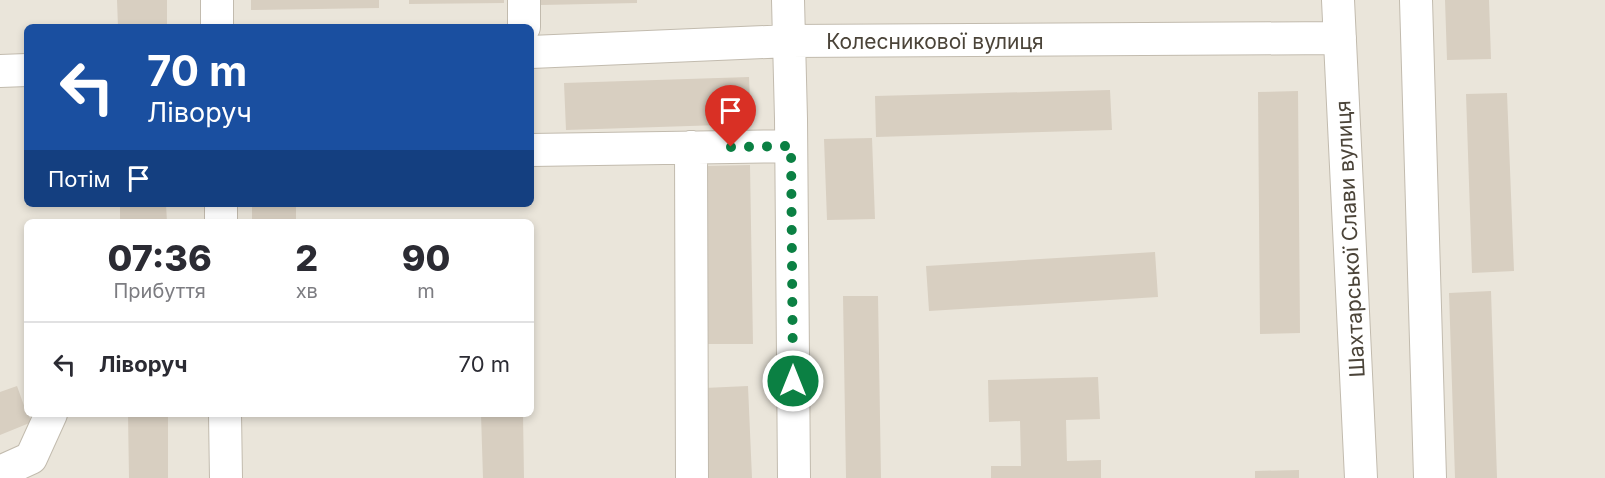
<!DOCTYPE html>
<html lang="uk">
<head>
<meta charset="utf-8">
<style>
  body { margin:0; font-family:Inter,sans-serif; background:#f2f2f3; color:#2b2b33; height:100vh; display:flex; flex-direction:column; font-size:22px; white-space:nowrap }
  * { box-sizing:border-box; margin:0 }
  p { font-size:20px; color:#7c7c81 }
  .icon { flex:none; width:33px; height:33px; fill:none; stroke:currentColor; stroke-width:2; stroke-linecap:round; stroke-linejoin:round }
  .map { position:relative; flex:1; overflow:hidden }
  .drawer { position:absolute; left:24px; top:219px; width:510px; height:198px; display:flex; flex-direction:column; background:#fff; border-radius:9px; box-shadow:0 3px 9px #0003 }
  .drawer>* { flex:none }
  .hud { position:absolute; left:24px; top:24px; width:510px; height:183px; border-radius:9px; box-shadow:0 3px 9px #0003; background:#1a4fa0; color:#fff; overflow:hidden }
  .pin { position:absolute; display:grid; place-items:center; width:51px; height:51px; color:#fff; margin:-62px -26px; border-radius:50% 50% 50% 0; rotate:-45deg; box-shadow:0 0 6px #0007 }
  .pin .icon { rotate:45deg }
  .me { position:absolute; width:66px; margin:-33px; rotate:0deg; stroke-linejoin:round; filter:drop-shadow(0 0 4px #0008) }
  .turn { display:flex; align-items:center; gap:21px; height:126px; padding:0 24px; font-size:27px }
  .turn .icon { width:78px; height:78px; stroke-width:2.5 }
  .turn b { display:block; font-size:42px; line-height:51px }
  .then { display:flex; align-items:center; height:57px; padding:0 24px; background:#0003; gap:12px; font-size:22px }
  .eta { display:flex; justify-content:space-evenly; align-items:center; height:102px; text-align:center }
  .eta b { font-size:36px; font-weight:800; line-height:42px }
  ul { padding:0; list-style:none }
  li { display:flex; align-items:center; gap:18px; height:84px; padding:0 24px; border-top:2px solid #e1e1e2 }
  li div { flex:1 }
  li b { display:block; font-size:22px }
  li em { font-style:normal }
  .map>svg:first-child { display:block }
</style>
</head>
<body>
<div class="map">
<svg width="1605" height="478" viewBox="0 0 1605 478">
  <rect width="100%" height="100%" fill="#f6f3ec"/>
  <path fill="#eae5da" fill-rule="evenodd" d="M0 0H1605V478H0ZM27 27H531V204H27ZM27 222H531V414H27Z"/>
  <path fill="#d8cfc1" d="M117 0H167V27H118Z
    M251 0H379V8L251 10Z
    M409 0H504V3L409 4Z
    M541 0H637V3L541 5Z
    M1445 0H1489L1491 59 1447 60Z
    M749 77 751 124 566 130 564 83Z
    M1110 90 1112 130 876 137 875 96Z
    M1298 91 1300 333 1260 334 1258 92Z
    M1507 93 1514 271 1472 273 1466 94Z
    M872 138 875 219 827 220 824 139Z
    M750 165 753 344H708L706 166Z
    M120 204H166L167 222H120Z
    M252 204H296V222H252Z
    M1155 252 1158 297 929 311 926 266Z
    M1491 291 1497 478H1455L1449 293Z
    M843 296H878L881 478H846Z
    M1098 377 1100 419 1066 420 1067 461 1101 460V478H991V466H1021L1020 421 989 422 988 380Z
    M17 386 27 414H28L32 422 0 435V392Z
    M748 386 752 478H709L704 388Z
    M128 414H168V478H129Z
    M481 414H523L524 478H483Z
    M1299 470V478H1255V471Z"/>
  <g fill="none" stroke-linecap="round" stroke-linejoin="round">
    <g stroke="#c2bbae" stroke-width="34">
      <path id="minor" d="M217 0V27
        M524 0V27
        M788 0 791 119 794 478
        M1338 0 1361 478
        M1416 0 1430 478
        M531 52 789 41 1340 38
        M0 71 27 70
        M691 147 692 478
        M531 150 791 146
        M221 204V222
        M225 414 226 478
        M0 472 31 458 51 414"/>
    </g>
    <use href="#minor" stroke="#fff" stroke-width="32"/>
  </g>
  <g fill="none" stroke-linecap="round" stroke-linejoin="round">
    <path stroke="#0b8043" stroke-width="10" stroke-dasharray="0 18" d="M731 147 791 146 793 381"/>
  </g>
  <g text-anchor="middle" dominant-baseline="central" stroke-width="4.5" stroke-linejoin="round" paint-order="stroke">
    <g font-size="21" fill="#4b4439" stroke="#fff">
      <text x="935" y="41">Колесникової вулиця</text>
      <text transform="translate(1350 239) rotate(-93)">Шахтарської Слави вулиця</text>
    </g>
  </g>
</svg>
<div class="pin" style="left:731px;top:147px;background:#d93025"><svg class="icon" aria-label="arrive" viewBox="0 0 24 24"><path d="M6 21V4h12l-3 4 3 4H6"/></svg></div>
<svg class="me" style="left:793px;top:381px" viewBox="-20 -20 40 40"><circle r="17" fill="#0b8043" stroke="#fff" stroke-width="3"/><path d="M0-11L8 9 0 5-8 9z" fill="#fff"/></svg>
<div class="hud">
<div class="turn"><svg class="icon" aria-label="left" viewBox="0 0 24 24"><path d="M17 20v-9H6M10 6l-5 5 5 5"/></svg><div><b>70 m</b>Ліворуч</div></div>
<div class="then">Потім<svg class="icon" aria-label="arrive" viewBox="0 0 24 24"><path d="M6 21V4h12l-3 4 3 4H6"/></svg></div>
</div>
<section class="drawer">
<div class="eta">
<div><b>07:36</b><p>Прибуття</p></div>
<div><b>2</b><p>хв</p></div>
<div><b>90</b><p>m</p></div>
</div>
<ul>
<li><svg class="icon" aria-label="left" viewBox="0 0 24 24"><path d="M17 20v-9H6M10 6l-5 5 5 5"/></svg><div><b>Ліворуч</b></div><em>70 m</em></li>
</ul>
</section>
</div>
</body>
</html>
